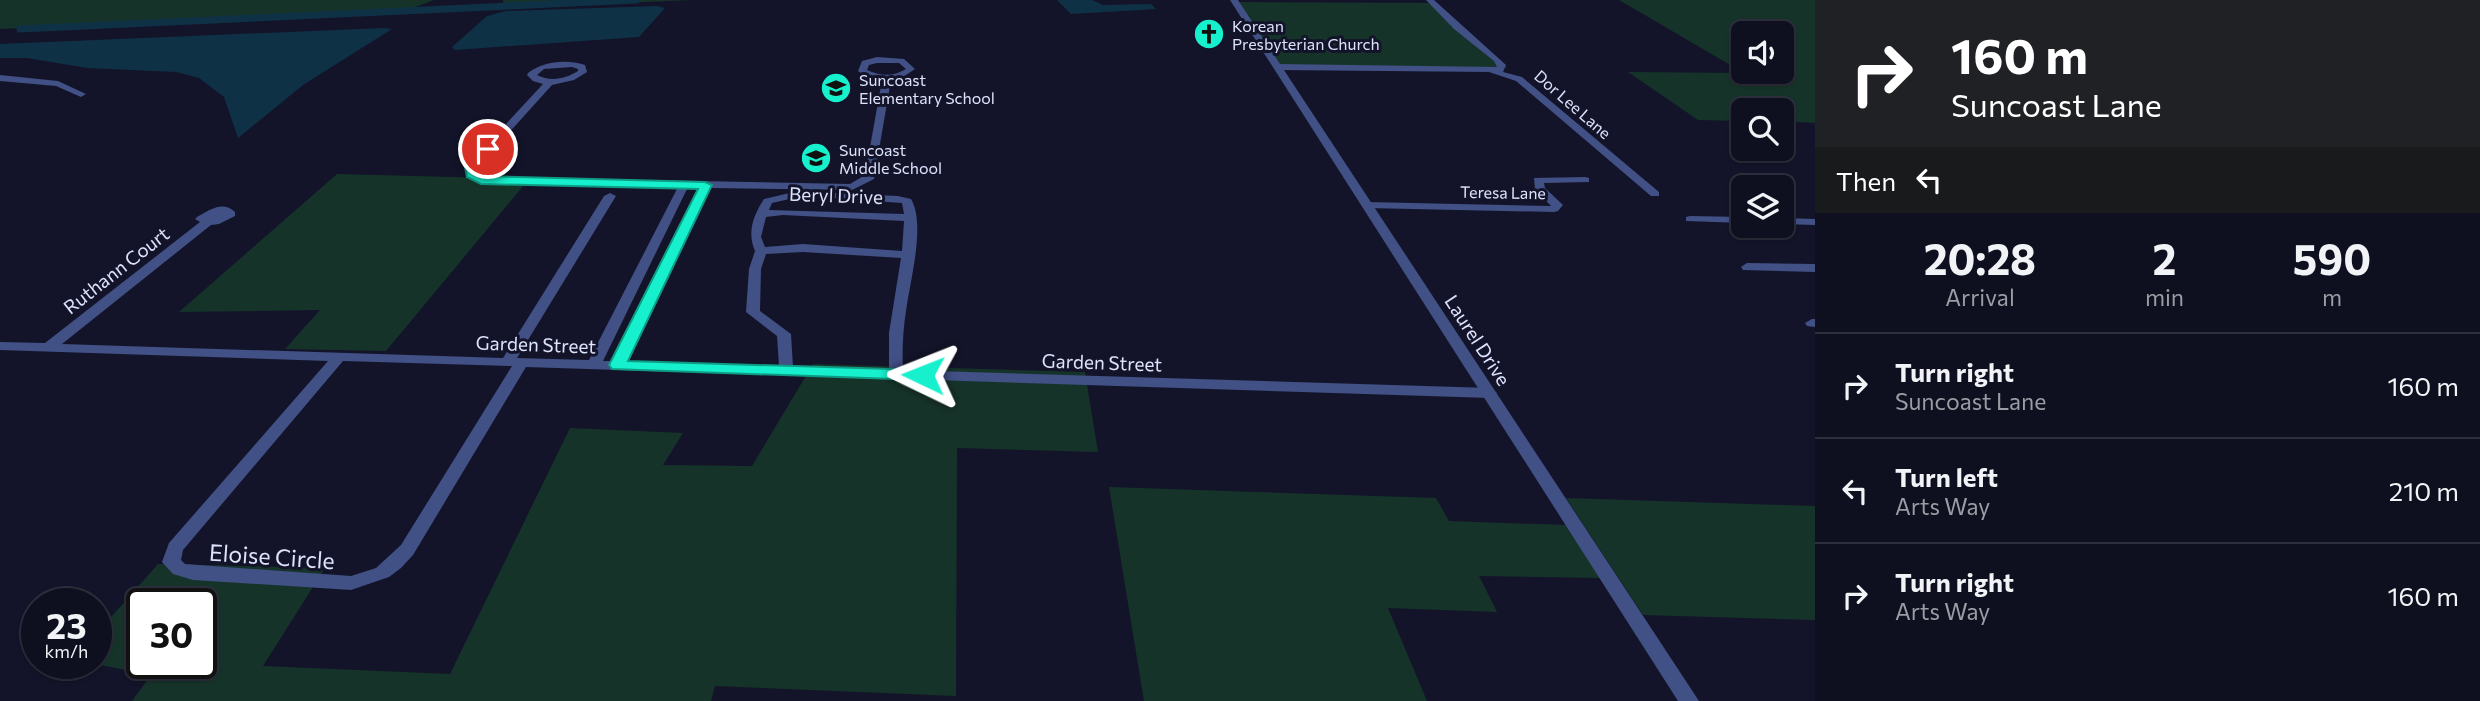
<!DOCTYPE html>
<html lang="en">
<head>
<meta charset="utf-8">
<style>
  body { margin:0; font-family:Commissioner,sans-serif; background:#171828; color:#f1f3f6; height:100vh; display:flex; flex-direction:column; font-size:26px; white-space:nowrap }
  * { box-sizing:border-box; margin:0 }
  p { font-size:23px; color:#9b9ca4 }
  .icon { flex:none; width:38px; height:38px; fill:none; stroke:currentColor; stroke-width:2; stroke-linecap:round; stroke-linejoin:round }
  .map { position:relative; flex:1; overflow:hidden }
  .details { display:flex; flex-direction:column; background:#0e0f1f; width:665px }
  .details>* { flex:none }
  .banner { background:#202124; color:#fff; overflow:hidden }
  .tools { position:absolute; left:1731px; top:21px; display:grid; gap:14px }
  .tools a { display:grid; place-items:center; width:63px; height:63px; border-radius:10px; background:#0e0f1f; box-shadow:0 2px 5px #0004,0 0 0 2px #2e2f3d; font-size:35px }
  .speed { position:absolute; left:21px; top:588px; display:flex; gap:14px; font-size:35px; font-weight:700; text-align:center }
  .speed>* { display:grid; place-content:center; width:91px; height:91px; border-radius:50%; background:#0e0f1f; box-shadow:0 2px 5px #0004,0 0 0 2px #2e2f3d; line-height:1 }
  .speed small { font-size:18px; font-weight:400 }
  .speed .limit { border:4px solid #111; border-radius:10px; background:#fff; color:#111 }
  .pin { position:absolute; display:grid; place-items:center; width:60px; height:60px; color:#fff; margin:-30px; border:4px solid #fff; border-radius:50%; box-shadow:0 2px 7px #0007 }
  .me { position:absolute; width:77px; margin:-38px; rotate:272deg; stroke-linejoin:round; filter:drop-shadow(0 0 5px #0008) }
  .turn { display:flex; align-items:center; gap:24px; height:147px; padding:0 21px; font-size:32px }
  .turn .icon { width:91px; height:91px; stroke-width:2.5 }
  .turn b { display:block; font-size:49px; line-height:60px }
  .then { display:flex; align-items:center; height:66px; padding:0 21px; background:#0003; gap:14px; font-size:26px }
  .eta { display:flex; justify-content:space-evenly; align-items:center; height:119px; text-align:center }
  .eta b { font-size:42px; font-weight:700; line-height:49px }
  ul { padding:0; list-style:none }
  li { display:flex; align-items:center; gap:21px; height:105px; padding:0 21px; border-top:2px solid #2e2f3d }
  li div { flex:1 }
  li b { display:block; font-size:26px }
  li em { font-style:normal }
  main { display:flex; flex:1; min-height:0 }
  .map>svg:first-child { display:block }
</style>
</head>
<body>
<main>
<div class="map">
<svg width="1815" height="701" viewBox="0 0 1815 701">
  <rect width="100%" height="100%" fill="#131429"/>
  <path fill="#16332a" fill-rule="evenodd" d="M0 0H434L405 11 0 29Z
    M503 0H692L504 8Z
    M1619 0H1815V123L1782 121V110H1743V121L1698 120 1628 72 1744 73ZM1782 33V72H1743V33Z
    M1239 2 1436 3 1507 68 1280 65Z
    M337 174 529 179 386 351 285 349 320 310 179 312Z
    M813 364 1085 372 1098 452 957 448 956 696 715 686 711 701H132L151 675 90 663H96V634L158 564 325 568 263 666 450 674 570 428 683 433 663 465 752 466ZM142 604H201V663H142Z
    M1109 487 1436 498 1449 521 1566 525 1600 578 1479 576 1497 612 1388 608 1427 701H1144Z
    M1566 498 1815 506V620L1643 615Z"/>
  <path fill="#0f3146" d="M1057 0H1092L1103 5 1151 4 1156 9 1071 14Z
    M657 6 665 8 639 37 455 50 452 47 487 16 506 11Z
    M384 28 392 29 303 85 238 138 224 97 199 78 176 72 87 68 27 58H0V44Z"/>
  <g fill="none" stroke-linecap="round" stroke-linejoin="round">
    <path stroke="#0f3146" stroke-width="7" d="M20 29 636 0"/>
    <path fill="#415085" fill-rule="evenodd" d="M1426 0H1434L1506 65 1503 72 1522 77 1659 192V196H1651L1516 81 1489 72 1278 70 1274 67 1278 64 1497 67 1494 61 1454 29Z
      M877 57 904 59 915 69 903 77 891 80 874 179 852 190 709 188 627 361 779 366 777 336 746 312 749 269 755 251C747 232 753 216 764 199L794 192 800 195 798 197 772 203 769 210 904 214 902 203 831 198 829 196 835 193 898 196 911 199C926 224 910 281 906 311 903 330 902 350 903 370L1490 388 1497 393 1490 398 526 367 413 555 401 568 389 577 351 590 193 580 173 574 162 562 169 543 328 361 0 350V342L45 343 200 222 195 219 197 217C209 210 223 200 235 212V216L219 224 211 225 62 344 503 358 604 196 610 193 616 196 517 358 589 360 678 187 481 183 468 177V165L543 84 533 81 527 75 528 73C544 61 566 59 585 65L587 72 574 80 552 85 477 168V174L483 177 850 184 865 175 882 80 865 76 858 71 862 61ZM877 63H899L906 69C893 77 880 76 867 70L869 65ZM572 67 578 69V71C565 79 551 82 537 75L544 69ZM688 187H698L613 361H603ZM783 215 904 221 902 251 803 244 765 247 761 237 766 217ZM803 252 901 258 889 333V370L793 367 791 334 760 311 761 269 766 254ZM343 361 512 366 401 545 376 568 351 576 185 564 181 560 183 550Z
      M0 75 58 81 86 94 81 97 56 86 0 81Z
      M1585 177 1589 178V182L1544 183 1545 188 1563 205 1558 211 1554 212 1367 208 1361 205 1367 202 1551 206 1535 189 1534 178Z
      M1690 216 1743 217V223L1686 221V217Z
      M1782 218 1815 219V225L1782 224Z
      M1747 263 1815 264V272L1743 270 1741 267Z
      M1812 319H1815V327L1807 326 1805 323Z"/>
    <path fill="#415085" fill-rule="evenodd" d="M1230 0H1238L1699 701H1678Z"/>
  </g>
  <path fill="#16f0cd" stroke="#0e9c85" stroke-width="2" d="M488 146 494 149 477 168 478 173 484 176 705 182 712 185 628 361 923 370 932 375 923 380 612 369 609 365 698 189 481 184 467 177 465 167Z"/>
  <defs>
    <g id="church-disc" transform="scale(1.575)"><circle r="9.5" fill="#16f0cd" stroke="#131429"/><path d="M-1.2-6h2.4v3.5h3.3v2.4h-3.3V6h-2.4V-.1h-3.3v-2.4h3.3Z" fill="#111"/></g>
    <g id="school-disc" transform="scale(1.575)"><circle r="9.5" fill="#16f0cd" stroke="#131429"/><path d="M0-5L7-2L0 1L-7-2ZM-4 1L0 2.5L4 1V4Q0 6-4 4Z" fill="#111"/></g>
  </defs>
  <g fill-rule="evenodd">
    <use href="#church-disc" x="1209" y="34"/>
    <use href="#school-disc" x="836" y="88"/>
    <use href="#school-disc" x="816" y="158"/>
  </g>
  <g text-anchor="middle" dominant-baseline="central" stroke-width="6" stroke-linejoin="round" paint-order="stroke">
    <g font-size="16" fill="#dde2fd" stroke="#131429" text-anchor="start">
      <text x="1232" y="25">Korean<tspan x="1232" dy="18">Presbyterian Church</tspan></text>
      <text x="859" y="79">Suncoast<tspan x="859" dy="18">Elementary School</tspan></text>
      <text x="839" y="149">Suncoast<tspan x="839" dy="18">Middle School</tspan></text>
    </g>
    <g font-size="16" fill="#dde2fd" stroke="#131429">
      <text transform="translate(1573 104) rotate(41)">Dor Lee Lane</text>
      <text transform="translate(1503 192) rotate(1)">Teresa Lane</text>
    </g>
    <g font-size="19" fill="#dde2fd" stroke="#131429">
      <text transform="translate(836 195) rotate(2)">Beryl Drive</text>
      <text transform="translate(116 270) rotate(-38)">Ruthann Court</text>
      <text transform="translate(1478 340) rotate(57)">Laurel Drive</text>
      <text transform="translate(536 344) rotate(2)">Garden Street</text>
      <text transform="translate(1102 362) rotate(2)">Garden Street</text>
    </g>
    <g font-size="23" fill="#dde2fd" stroke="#131429">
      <text transform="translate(272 556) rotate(4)">Eloise Circle</text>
    </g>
  </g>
</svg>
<div class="tools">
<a><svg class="icon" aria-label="sound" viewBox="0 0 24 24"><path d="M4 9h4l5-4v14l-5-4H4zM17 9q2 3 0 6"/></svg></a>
<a><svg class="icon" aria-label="search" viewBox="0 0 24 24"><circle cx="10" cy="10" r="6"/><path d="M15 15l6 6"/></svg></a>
<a><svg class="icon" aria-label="layers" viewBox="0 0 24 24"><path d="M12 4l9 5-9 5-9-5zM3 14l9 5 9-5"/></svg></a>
</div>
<div class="speed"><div>23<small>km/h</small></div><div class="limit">30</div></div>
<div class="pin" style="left:488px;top:149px;background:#d93025"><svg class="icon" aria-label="arrive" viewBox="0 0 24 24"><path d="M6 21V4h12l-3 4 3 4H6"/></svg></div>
<svg class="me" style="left:923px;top:375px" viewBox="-20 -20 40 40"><path d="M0-17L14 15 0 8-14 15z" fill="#16f0cd" stroke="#fff" stroke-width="4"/></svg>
</div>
<section class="details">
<div class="banner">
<div class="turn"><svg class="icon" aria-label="right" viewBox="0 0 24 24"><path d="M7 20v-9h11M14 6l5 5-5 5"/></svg><div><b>160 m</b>Suncoast Lane</div></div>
<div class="then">Then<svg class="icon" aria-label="left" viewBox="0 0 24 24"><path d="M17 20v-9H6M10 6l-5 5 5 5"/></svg></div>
</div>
<div class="eta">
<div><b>20:28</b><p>Arrival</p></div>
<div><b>2</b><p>min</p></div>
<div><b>590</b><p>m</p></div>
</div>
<ul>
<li><svg class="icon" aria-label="right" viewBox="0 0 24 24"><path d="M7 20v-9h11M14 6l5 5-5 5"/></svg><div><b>Turn right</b><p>Suncoast Lane</p></div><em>160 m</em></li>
<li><svg class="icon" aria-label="left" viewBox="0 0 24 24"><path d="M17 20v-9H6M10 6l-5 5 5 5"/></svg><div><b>Turn left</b><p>Arts Way</p></div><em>210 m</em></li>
<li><svg class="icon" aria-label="right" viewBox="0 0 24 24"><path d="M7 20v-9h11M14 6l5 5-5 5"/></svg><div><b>Turn right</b><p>Arts Way</p></div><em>160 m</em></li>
</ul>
</section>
</main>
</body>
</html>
